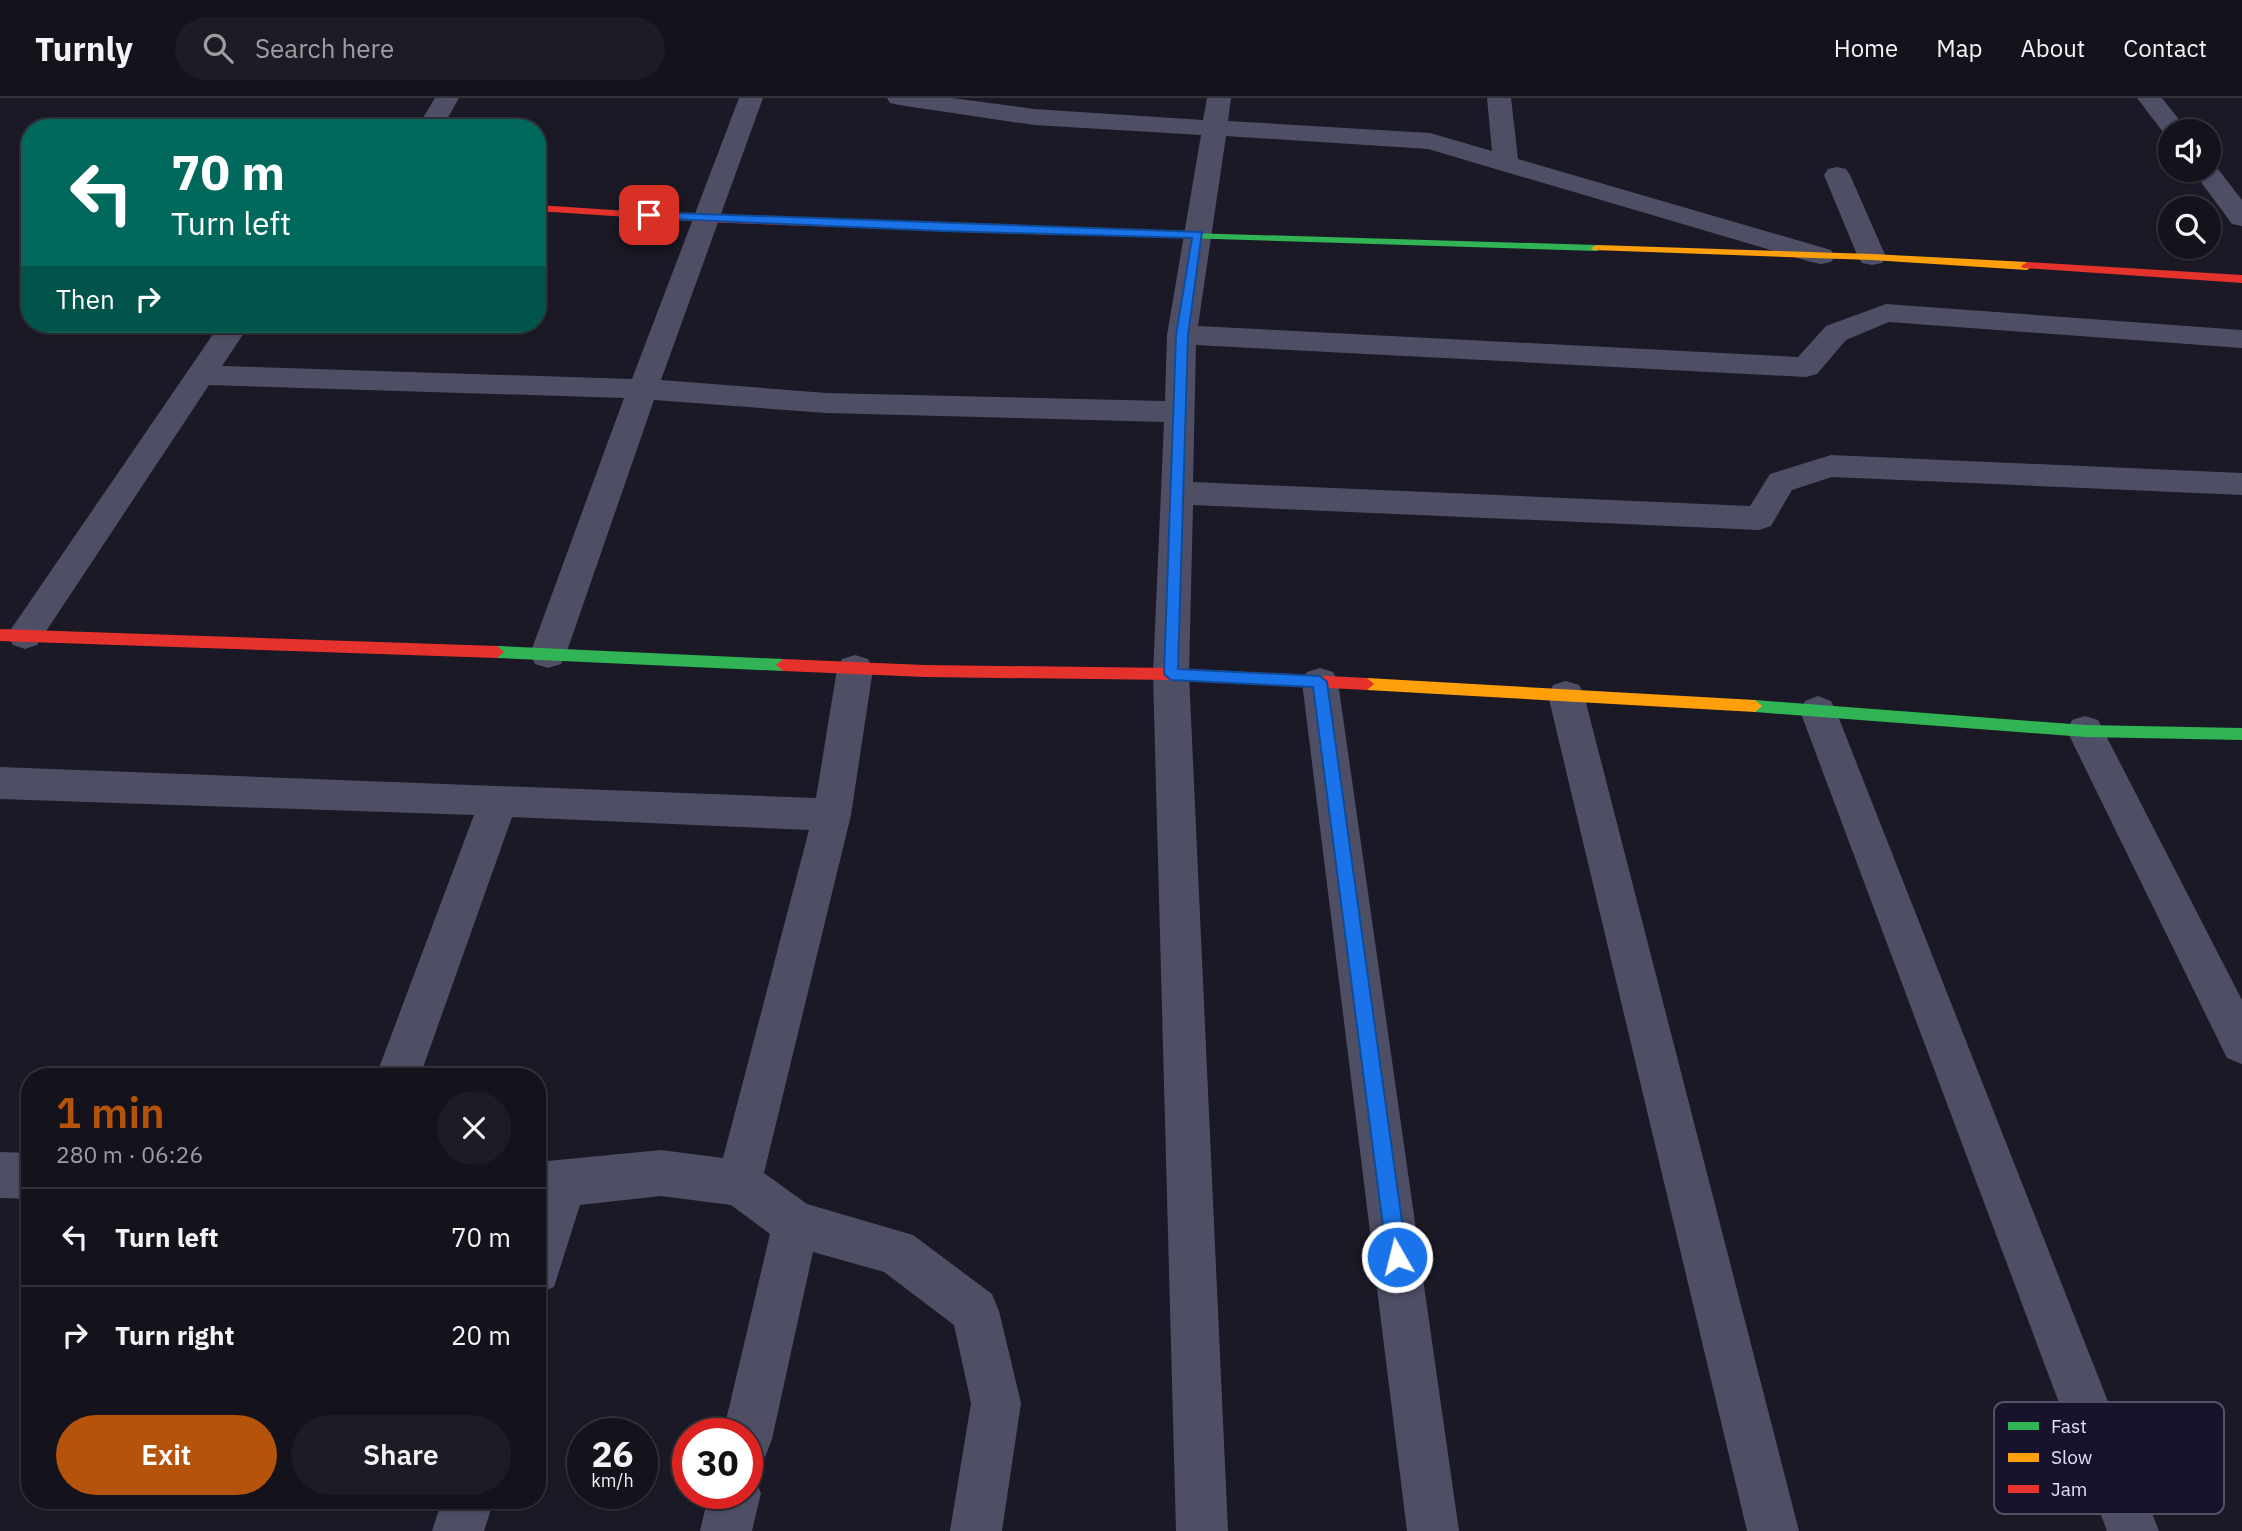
<!DOCTYPE html>
<html lang="en">
<head>
<meta charset="utf-8">
<style>
  body { margin:0; font-family:"IBM Plex Sans",sans-serif; background:#1d1c25; color:#f1f3f6; height:100vh; display:flex; flex-direction:column; font-size:26px; white-space:nowrap }
  * { box-sizing:border-box; margin:0 }
  p { font-size:23px; color:#9d9ea3 }
  .icon { flex:none; width:38px; height:38px; fill:none; stroke:currentColor; stroke-width:2; stroke-linecap:round; stroke-linejoin:round }
  .map { position:relative; flex:1; overflow:hidden }
  .side { position:absolute; left:21px; top:970px; width:525px; height:441px; display:flex; flex-direction:column; background:#14131c; border-radius:28px; box-shadow:0 2px 5px #0004,0 0 0 2px #33323b }
  .side>* { flex:none }
  .guide { position:absolute; left:21px; top:21px; width:525px; height:214px; border-radius:28px; box-shadow:0 2px 5px #0004,0 0 0 2px #33323b; background:#00695c; color:#fff; overflow:hidden }
  .buttons { position:absolute; left:2158px; top:21px; display:grid; gap:14px }
  .buttons a { display:grid; place-items:center; width:63px; height:63px; border-radius:50%; background:#14131c; box-shadow:0 2px 5px #0004,0 0 0 2px #33323b; font-size:35px }
  .speed { position:absolute; left:567px; top:1320px; display:flex; gap:14px; font-size:35px; font-weight:700; text-align:center }
  .speed>* { display:grid; place-content:center; width:91px; height:91px; border-radius:50%; background:#14131c; box-shadow:0 2px 5px #0004,0 0 0 2px #33323b; line-height:1 }
  .speed small { font-size:18px; font-weight:400 }
  .speed .limit { border:10px solid #d22; background:#fff; color:#111 }
  .pin { position:absolute; display:grid; place-items:center; width:60px; height:60px; color:#fff; margin:-30px; border-radius:14px; box-shadow:0 4px 10px #0006 }
  .me { position:absolute; width:77px; margin:-38px; rotate:352deg; stroke-linejoin:round; filter:drop-shadow(0 0 5px #0008) }
  .turn { display:flex; align-items:center; gap:24px; height:147px; padding:0 35px; font-size:32px }
  .turn .icon { width:91px; height:91px; stroke-width:2.5 }
  .turn b { display:block; font-size:49px; line-height:60px }
  .then { display:flex; align-items:center; height:66px; padding:0 35px; background:#0003; gap:14px; font-size:26px }
  .round { display:grid; place-items:center; flex:none; width:74px; height:74px; border-radius:37px; background:#1d1c25 }
  .head { display:flex; align-items:center; justify-content:space-between; height:119px; padding:0 35px }
  h1 { font-size:42px; font-weight:600; line-height:52px; color:#b45309 }
  .primary-button { display:flex; gap:14px; margin-top:auto; padding:14px 35px }
  .primary-button a { flex:1; height:80px; border-radius:42px; background:#b45309; color:#fff; font-size:28px; font-weight:600; line-height:80px; text-align:center }
  .primary-button a+a { background:#1d1c25; color:#f1f3f6 }
  ul { padding:0; list-style:none }
  li { display:flex; align-items:center; gap:21px; height:98px; padding:0 35px; border-top:2px solid #33323b }
  li div { flex:1 }
  li b { display:block; font-size:26px }
  li em { font-style:normal }
  header { display:flex; align-items:center; gap:42px; box-sizing:border-box; height:98px; padding:0 35px; background:#14131c; border-bottom:2px solid #33323b }
  header strong { font-size:33px }
  nav { display:flex; gap:38px; margin-inline-start:auto; font-size:24px }
  .search { width:490px; height:63px; background:#1d1c25; display:flex; align-items:center; gap:18px; box-sizing:border-box; padding:0 24px; border-radius:38px; color:#9d9ea3; font-size:26px }
  .map>svg:first-child { display:block }
</style>
</head>
<body>
<header>
<strong>Turnly</strong>
<div class="search"><svg class="icon" aria-label="search" viewBox="0 0 24 24"><circle cx="10" cy="10" r="6"/><path d="M15 15l6 6"/></svg>Search here</div>
<nav><a>Home</a><a>Map</a><a>About</a><a>Contact</a></nav>
</header>
<div class="map">
<svg width="2242" height="1433" viewBox="0 0 2242 1433">
  <rect width="100%" height="100%" fill="#1a1925"/>
  <g fill="none" stroke-linecap="round" stroke-linejoin="round">
    <path fill="#4e4f65" fill-rule="evenodd" d="M435 0H459L442 30H417Z
      M739 0H763L661 282 826 295 1165 303 1167 237 1201 37 1034 27 899 7 890 5 887 0H952L1034 11 1203 22 1207 0H1231L1228 23 1430 35 1492 53 1487 0H1511L1518 61 1831 152 1835 158 1831 164 1821 166 1811 164 1428 51 1226 38 1198 228 1798 259 1826 228 1886 206 2242 232V250L1889 224 1846 242 1817 276 1806 279 1196 247 1193 384 1750 408 1770 376 1831 357 2242 375V397L1832 379 1792 392 1771 428 1759 432 1193 407 1189 576 1228 1433H1176L1153 576 1164 324 826 315 654 302 566 556 561 566 548 570 535 566 530 556 624 300 209 287 37 547 25 551 13 547 7 537 220 226H250L222 268 632 281Z
      M2137 0H2162L2188 33H2170V39L2166 38Z
      M2208 65 2214 66 2242 102V128L2232 126 2192 72H2208Z
      M1837 69 1846 71 1850 77 1886 159 1882 165 1872 167 1862 165 1858 159 1824 77 1828 71Z
      M855 557 868 561 873 571 851 717 764 1075 807 1106 913 1137 992 1196 999 1213 1021 1305 1002 1433H950L971 1305 954 1227 884 1174 813 1154 772 1341 765 1359 747 1366V1335H723L770 1136 731 1107 661 1098 580 1107 554 1189 537 1196V1064L661 1052 723 1060 809 732 512 719 420 978H376L474 717 0 701V669L816 700 837 571 842 561Z
      M1320 570 1333 574 1338 584 1459 1433H1407L1302 584 1307 574Z
      M1566 583 1579 587 1584 597 1799 1433H1747L1548 597 1553 587Z
      M1818 598 1831 603 1836 613 2159 1433H2107L1800 613 1805 603Z
      M2085 618 2098 622 2242 902V966L2227 960 2067 633 2072 622Z
      M0 1054 30 1055V1101L0 1100Z
      M747 1374 753 1377 761 1395 752 1433H700L709 1395H747Z
      M442 1402H494L484 1433H432Z"/>
    <path fill="#30b455" fill-rule="evenodd" d="M1056 131 1597 147 1603 150 1597 153 1052 136 1050 134Z
      M497 548 783 561 790 567 783 573 497 560 490 554Z
      M1755 602 2085 627 2242 630V642L2085 639 1755 614 1748 608Z"/>
    <path fill="#ff9f0a" fill-rule="evenodd" d="M1597 147 1872 156 2027 164 2033 168 2027 172 1872 162 1593 152 1591 150Z
      M1367 580 1755 602 1762 608 1755 614 1367 592 1360 586Z"/>
    <path fill="#e5322d" fill-rule="evenodd" d="M537 107 704 118 1056 131 1062 134 1056 137 704 124 537 113Z
      M2027 164 2242 177V185L2023 170 2021 168Z
      M0 531 497 548 504 554 497 560 0 543Z
      M783 561 925 567 1171 570 1367 580 1374 586 1367 592 1171 582 925 579 783 573 776 567Z"/>
  </g>
  <path fill="#1a73e8" stroke="#114b97" stroke-width="2" d="M649 114 1202 134 1188 237 1178 571 1320 578 1327 584 1407 1159 1404 1166 1397 1169 1390 1166 1387 1159 1313 589 1171 582 1164 576 1176 237 1192 140 942 133 645 120 643 117Z"/>
  <rect x="1994" y="1304" width="230" height="112" rx="10" fill="#16132b" stroke="#53506a" stroke-width="2"/>
  <rect x="2008" y="1324" width="31" height="8" fill="#30b455"/>
  <rect x="2008" y="1355" width="31" height="9" fill="#ff9f0a"/>
  <rect x="2008" y="1387" width="31" height="8" fill="#e5322d"/>
  <g font-size="19" fill="#e1defd">
    <text x="2051" y="1335">Fast</text>
    <text x="2051" y="1366">Slow</text>
    <text x="2051" y="1398">Jam</text>
  </g>
</svg>
<div class="buttons">
<a><svg class="icon" aria-label="sound" viewBox="0 0 24 24"><path d="M4 9h4l5-4v14l-5-4H4zM17 9q2 3 0 6"/></svg></a>
<a><svg class="icon" aria-label="search" viewBox="0 0 24 24"><circle cx="10" cy="10" r="6"/><path d="M15 15l6 6"/></svg></a>
</div>
<div class="speed"><div>26<small>km/h</small></div><div class="limit">30</div></div>
<div class="pin" style="left:649px;top:117px;background:#d93025"><svg class="icon" aria-label="arrive" viewBox="0 0 24 24"><path d="M6 21V4h12l-3 4 3 4H6"/></svg></div>
<svg class="me" style="left:1397px;top:1159px" viewBox="-20 -20 40 40"><circle r="17" fill="#1a73e8" stroke="#fff" stroke-width="3"/><path d="M0-11L8 9 0 5-8 9z" fill="#fff"/></svg>
<div class="guide">
<div class="turn"><svg class="icon" aria-label="left" viewBox="0 0 24 24"><path d="M17 20v-9H6M10 6l-5 5 5 5"/></svg><div><b>70 m</b>Turn left</div></div>
<div class="then">Then<svg class="icon" aria-label="right" viewBox="0 0 24 24"><path d="M7 20v-9h11M14 6l5 5-5 5"/></svg></div>
</div>
<section class="side">
<div class="head"><div><h1>1 min</h1><p>280 m · 06:26</p></div><a class="round"><svg class="icon" aria-label="close" viewBox="0 0 24 24"><path d="M6 6l12 12M18 6L6 18"/></svg></a></div>
<ul>
<li><svg class="icon" aria-label="left" viewBox="0 0 24 24"><path d="M17 20v-9H6M10 6l-5 5 5 5"/></svg><div><b>Turn left</b></div><em>70 m</em></li>
<li><svg class="icon" aria-label="right" viewBox="0 0 24 24"><path d="M7 20v-9h11M14 6l5 5-5 5"/></svg><div><b>Turn right</b></div><em>20 m</em></li>
</ul>
<div class="primary-button"><a>Exit</a><a>Share</a></div>
</section>
</div>
</body>
</html>
